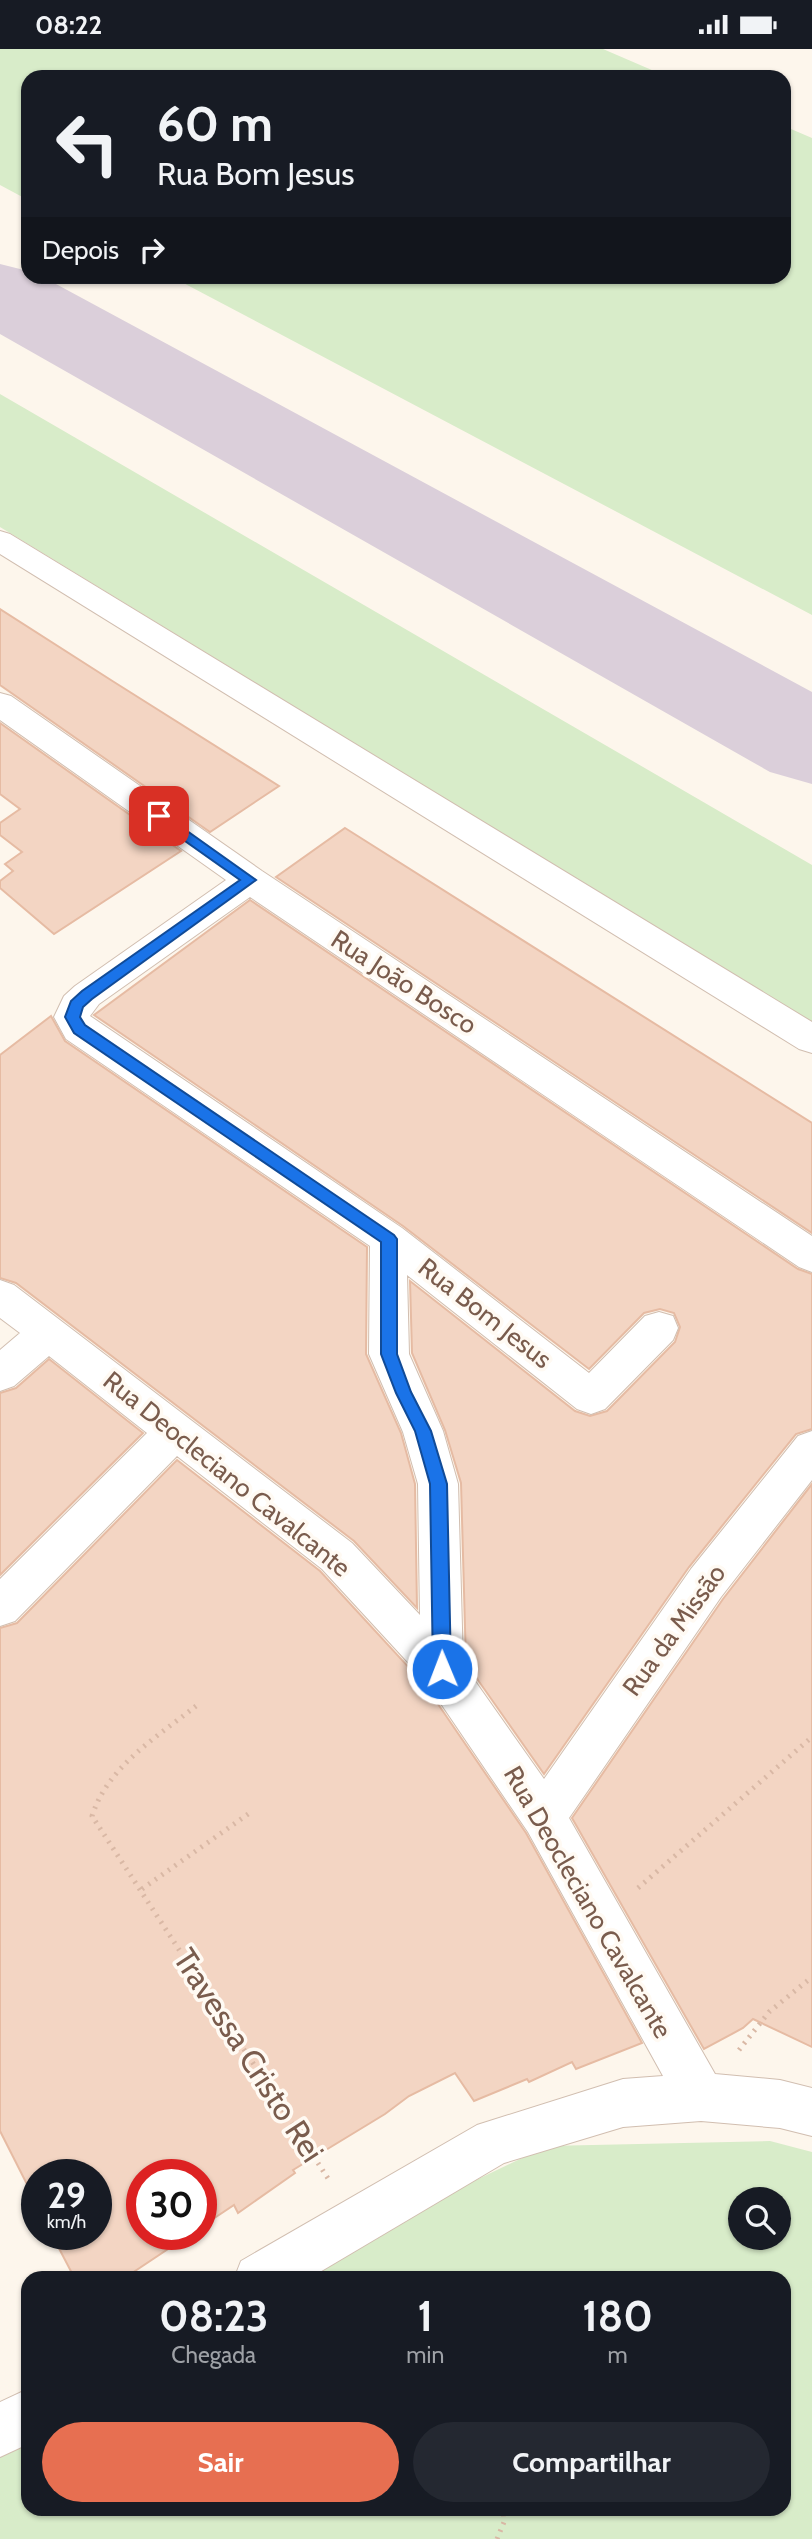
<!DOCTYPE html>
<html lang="pt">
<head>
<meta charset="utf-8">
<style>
  body { margin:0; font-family:Cabin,sans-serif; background:#242831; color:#f1f3f6; height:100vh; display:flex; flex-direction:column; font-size:26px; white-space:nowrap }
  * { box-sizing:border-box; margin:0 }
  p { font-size:23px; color:#9ea1a6 }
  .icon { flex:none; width:38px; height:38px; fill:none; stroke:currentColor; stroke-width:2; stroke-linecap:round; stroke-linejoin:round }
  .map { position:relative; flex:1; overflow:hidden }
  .details { position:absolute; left:21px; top:2222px; width:770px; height:245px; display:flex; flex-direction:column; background:#171b24; border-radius:21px; box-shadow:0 2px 5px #0004 }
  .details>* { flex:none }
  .hud { position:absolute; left:21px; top:21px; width:770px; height:214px; border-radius:21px; box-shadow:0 2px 5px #0004; background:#171b24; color:#f1f3f6; overflow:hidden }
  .fabs { position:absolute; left:728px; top:2138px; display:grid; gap:14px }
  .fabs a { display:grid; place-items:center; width:63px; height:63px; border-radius:50%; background:#171b24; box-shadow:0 2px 5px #0004; font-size:35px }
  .speed { position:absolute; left:21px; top:2110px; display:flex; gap:14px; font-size:35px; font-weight:700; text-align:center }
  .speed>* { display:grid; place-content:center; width:91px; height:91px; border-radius:50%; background:#171b24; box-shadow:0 2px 5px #0004; line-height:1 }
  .speed small { font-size:18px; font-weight:400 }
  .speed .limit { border:10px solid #d22; background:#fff; color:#111 }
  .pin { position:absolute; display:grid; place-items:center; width:60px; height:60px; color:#fff; margin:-30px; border-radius:14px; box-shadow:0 4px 10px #0006 }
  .me { position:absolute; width:77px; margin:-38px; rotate:359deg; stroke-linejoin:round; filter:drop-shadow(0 0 5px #0008) }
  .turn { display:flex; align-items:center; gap:24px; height:147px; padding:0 21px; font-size:32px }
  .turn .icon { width:91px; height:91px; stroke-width:2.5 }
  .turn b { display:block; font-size:49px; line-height:60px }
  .then { display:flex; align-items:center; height:66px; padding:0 21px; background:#0003; gap:14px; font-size:26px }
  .eta { display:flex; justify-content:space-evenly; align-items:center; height:119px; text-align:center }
  .eta b { font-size:42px; font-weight:700; line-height:49px }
  .cta { display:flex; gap:14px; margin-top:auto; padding:14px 21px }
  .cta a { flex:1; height:80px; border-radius:42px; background:#e76f51; color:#fff; font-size:28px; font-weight:700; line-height:80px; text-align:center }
  .cta a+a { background:#242831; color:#f1f3f6 }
  .status { display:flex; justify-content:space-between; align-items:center; height:49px; padding:0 35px; background:#171b24; direction:ltr }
  .status svg { height:19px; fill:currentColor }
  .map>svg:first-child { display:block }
</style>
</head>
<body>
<div class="status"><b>08:22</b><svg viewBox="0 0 49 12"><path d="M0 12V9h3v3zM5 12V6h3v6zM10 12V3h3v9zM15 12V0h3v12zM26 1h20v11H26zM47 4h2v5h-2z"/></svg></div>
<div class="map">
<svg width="812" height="2490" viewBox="0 0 812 2490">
  <rect width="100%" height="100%" fill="#fdf6ec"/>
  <path fill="#d8ecc9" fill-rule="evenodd" d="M0 0H603L668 28H28V151L0 136Z
    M784 77 812 89V566L172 228H784Z
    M0 345 812 816V974L0 478Z
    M770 2092 812 2103V2490H0V2400L28 2383V2460H784V2230L279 2229 311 2210 547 2097ZM740 2151H779V2189H740Z"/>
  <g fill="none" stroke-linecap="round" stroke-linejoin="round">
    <path fill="#dbcfda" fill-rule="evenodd" d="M0 215 28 222V228H43L812 643V735L770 723 0 285Z"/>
  </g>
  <path fill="#f3d5c3" stroke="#e6bba3" stroke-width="2" d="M0 560 114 633 279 737 210 783 0 636Z
    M0 674 181 802 54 885 0 839V832L13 822 5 815 22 803 0 786V774L20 760 0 745Z
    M345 779 812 1074V1184L276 828Z
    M250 851 798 1220 812 1225V1380L796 1385 689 1518 544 1725 466 1614 461 1434 445 1381 412 1304 410 1232 575 1362 590 1367 607 1362 675 1293 680 1278 674 1264 660 1260 644 1264 589 1320 403 1177 94 966Z
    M51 967 65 992 367 1198 366 1305 401 1384 415 1435 417 1559 354 1492 16 1234 0 1229V1006Z
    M49 1310 143 1384 0 1526V1344L16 1339Z
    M177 1411 320 1522 425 1636 526 1784 642 1994 576 2020 572 2013 529 2033 527 2030 474 2052 455 2024 409 2047 385 2065 293 2121 295 2124 238 2164 234 2156 201 2178V2126H142V2186H189L123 2230H75L52 2186H96V2126H37V2155L0 2082V1579L17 1574Z
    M812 1435V1998L753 1970 743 1979 704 2000 572 1769 723 1550Z"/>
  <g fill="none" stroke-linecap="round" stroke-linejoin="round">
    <g stroke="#d1beb0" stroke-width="2">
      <path id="minor" d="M0 482 10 485 812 973V1004L799 1000 0 505Z
        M0 644 11 647 262 822 812 1187V1223L799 1218 250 848 99 955 90 967 402 1179 589 1324 645 1267 659 1263 673 1267 678 1279 673 1291 605 1360 591 1365 577 1360 407 1226 409 1305 443 1382 458 1435 463 1615 544 1730 691 1520 798 1387 812 1382V1431L721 1548 569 1769 715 2025 780 2031 812 2039V2087L780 2079 701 2072 623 2078 504 2114 308 2230H234L241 2212 477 2076 623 2030 663 2027 528 1783 427 1634 322 1520 177 1407 15 1572 0 1577V1530L147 1384 49 1307 14 1337 0 1342V1301L20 1284 0 1269V1231L14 1236 352 1494 420 1566 418 1435 403 1383 369 1305 370 1197 66 990 54 968 64 947 75 937 226 831 0 671Z
        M28 2340V2395L0 2408V2353Z"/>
    </g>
    <path stroke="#d9b8a5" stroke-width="5" stroke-dasharray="2 6" stroke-linecap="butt" d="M196 1657C157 1688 108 1717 92 1767L329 2131
      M638 1839 812 1688
      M142 1840 251 1763
      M739 2001 769 1963 812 1928
      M466 2226V2230
      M497 2490 504 2473 503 2460"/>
    <use href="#minor" fill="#fff" fill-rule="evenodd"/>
  </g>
  <path fill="#1a73e8" stroke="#114b97" stroke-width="2" d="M159 762 256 831 92 950 83 958 80 968 85 976 394 1186 397 1190V1305L411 1343 431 1382 447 1435 451 1620 448 1626 442 1629 436 1626 433 1620 430 1435 415 1382 396 1344 381 1305V1193L74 984 65 968 71 952 82 942 240 831 154 770 152 767Z"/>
  <g text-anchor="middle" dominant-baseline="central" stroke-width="7" stroke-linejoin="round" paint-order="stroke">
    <g font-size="26" fill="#7a5c4d" stroke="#fffaf3">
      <text transform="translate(404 933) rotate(33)">Rua João Bosco</text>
      <text transform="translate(485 1264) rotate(38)">Rua Bom Jesus</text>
      <text transform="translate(227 1425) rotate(39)">Rua Deocleciano Cavalcante</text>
      <text transform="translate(674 1581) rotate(-54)">Rua da Missão</text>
      <text transform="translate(588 1853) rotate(60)">Rua Deocleciano Cavalcante</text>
    </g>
    <g font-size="32" fill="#7a5c4d" stroke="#fffaf3">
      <text transform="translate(249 2006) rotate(57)">Travessa Cristo Rei</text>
    </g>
  </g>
</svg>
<div class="fabs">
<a><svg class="icon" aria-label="search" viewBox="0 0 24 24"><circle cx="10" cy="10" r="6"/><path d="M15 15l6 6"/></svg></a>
</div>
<div class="speed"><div>29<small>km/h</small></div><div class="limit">30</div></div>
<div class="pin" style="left:159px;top:767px;background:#d93025"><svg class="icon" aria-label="arrive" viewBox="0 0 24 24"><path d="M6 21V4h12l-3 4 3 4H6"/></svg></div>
<svg class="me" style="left:442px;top:1620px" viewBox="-20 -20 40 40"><circle r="17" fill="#1a73e8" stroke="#fff" stroke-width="3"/><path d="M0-11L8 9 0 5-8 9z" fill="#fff"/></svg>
<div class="hud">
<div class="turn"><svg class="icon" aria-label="left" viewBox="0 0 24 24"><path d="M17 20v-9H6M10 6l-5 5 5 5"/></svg><div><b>60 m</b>Rua Bom Jesus</div></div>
<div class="then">Depois<svg class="icon" aria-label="right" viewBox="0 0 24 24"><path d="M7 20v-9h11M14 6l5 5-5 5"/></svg></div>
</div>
<section class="details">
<div class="eta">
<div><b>08:23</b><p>Chegada</p></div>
<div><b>1</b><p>min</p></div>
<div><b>180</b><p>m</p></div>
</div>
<div class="cta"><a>Sair</a><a>Compartilhar</a></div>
</section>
</div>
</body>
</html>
